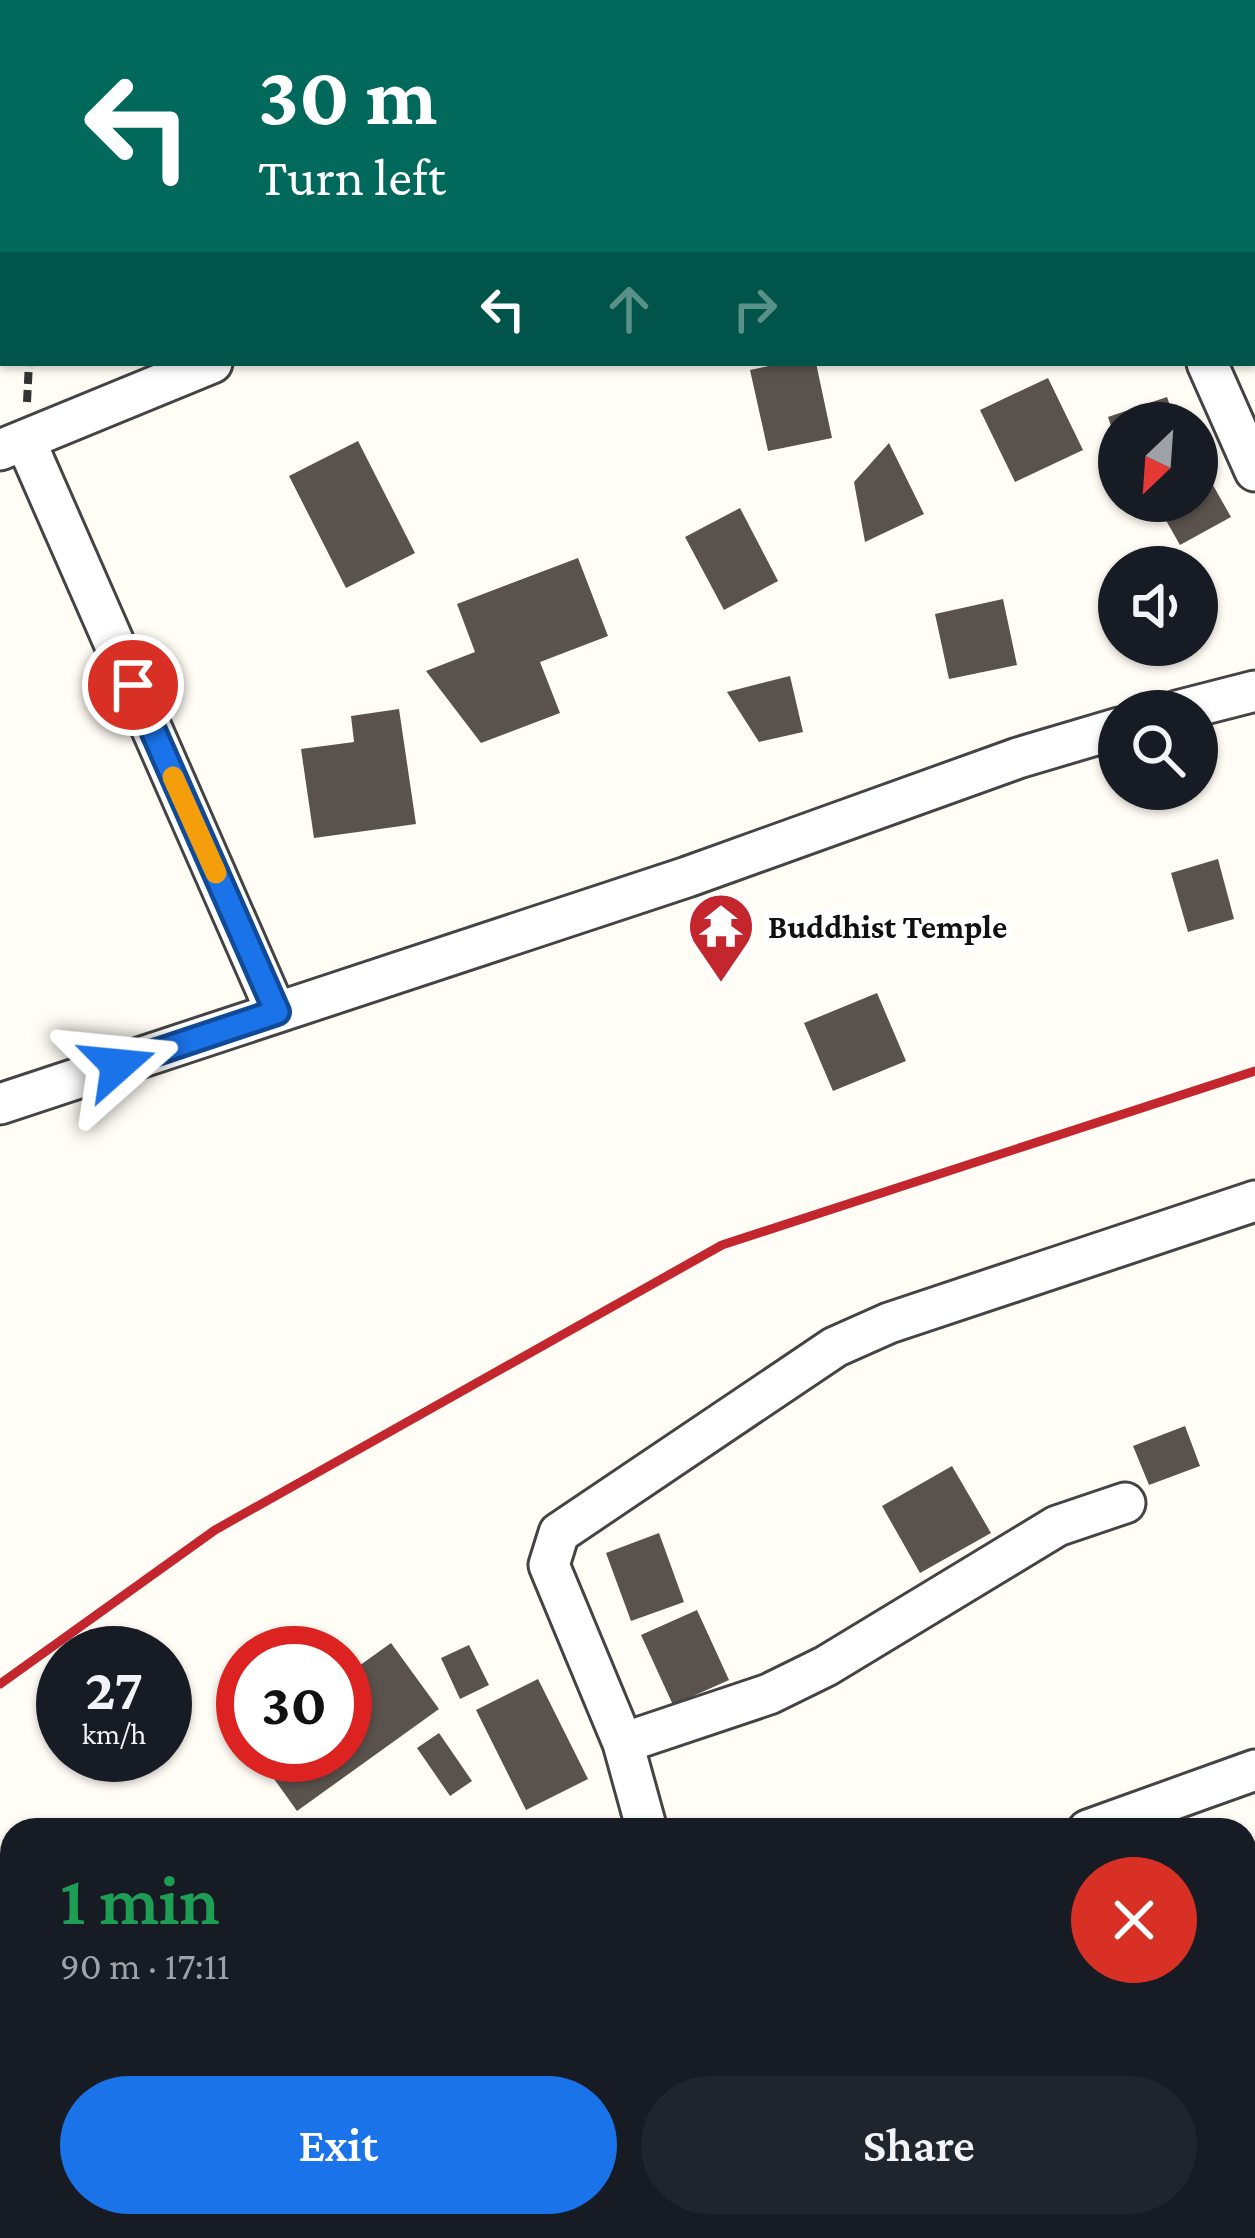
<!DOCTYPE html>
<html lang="en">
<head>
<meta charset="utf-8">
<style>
  body { margin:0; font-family:"Crimson Pro",serif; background:#20242c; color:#f1f3f6; height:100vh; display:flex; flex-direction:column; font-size:45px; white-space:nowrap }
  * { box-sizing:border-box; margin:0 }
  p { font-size:39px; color:#9ea1a6 }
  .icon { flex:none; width:66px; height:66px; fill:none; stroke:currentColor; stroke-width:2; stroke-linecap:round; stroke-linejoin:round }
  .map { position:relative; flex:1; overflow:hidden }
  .details { position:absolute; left:0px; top:1818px; width:1257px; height:420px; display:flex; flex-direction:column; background:#171b24; border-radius:36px 36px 0 0; box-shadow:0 3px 9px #0004 }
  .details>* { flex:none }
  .guide { position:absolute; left:0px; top:0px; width:1257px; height:366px; box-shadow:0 3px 9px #0004; background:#00695c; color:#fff; overflow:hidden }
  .needle { width:78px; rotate:205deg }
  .fabs { position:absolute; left:1098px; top:402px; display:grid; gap:24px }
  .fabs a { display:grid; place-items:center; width:120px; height:120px; border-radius:50%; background:#171b24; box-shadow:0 3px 9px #0004; font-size:60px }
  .speed { position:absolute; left:36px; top:1626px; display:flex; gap:24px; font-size:60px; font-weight:700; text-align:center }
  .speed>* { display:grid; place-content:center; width:156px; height:156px; border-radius:50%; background:#171b24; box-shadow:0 3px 9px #0004; line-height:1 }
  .speed small { font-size:30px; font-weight:400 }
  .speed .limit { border:18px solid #d22; background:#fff; color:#111 }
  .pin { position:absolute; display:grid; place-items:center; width:102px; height:102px; color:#fff; margin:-51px; border:6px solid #fff; border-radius:50%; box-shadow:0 3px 12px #0007 }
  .me { position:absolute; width:132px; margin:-66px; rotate:72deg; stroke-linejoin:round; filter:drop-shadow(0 0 9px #0008) }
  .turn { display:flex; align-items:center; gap:42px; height:252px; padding:0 60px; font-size:54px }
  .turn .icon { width:156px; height:156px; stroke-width:2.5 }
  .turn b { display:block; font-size:84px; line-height:102px }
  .lanes { display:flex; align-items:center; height:114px; padding:0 60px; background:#0003; justify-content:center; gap:60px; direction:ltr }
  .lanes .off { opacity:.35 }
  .round { display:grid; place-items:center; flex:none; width:126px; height:126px; border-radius:63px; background:#20242c }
  .headline { display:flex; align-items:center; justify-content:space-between; height:204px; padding:0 60px }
  h1 { font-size:72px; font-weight:600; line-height:90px; color:#1e9e55 }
  .primary-button { display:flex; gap:24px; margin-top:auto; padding:24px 60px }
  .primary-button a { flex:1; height:138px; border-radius:72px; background:#1a73e8; color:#fff; font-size:48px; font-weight:600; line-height:138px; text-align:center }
  .primary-button a+a { background:#20242c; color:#f1f3f6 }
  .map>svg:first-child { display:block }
</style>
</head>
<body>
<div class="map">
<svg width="1255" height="2238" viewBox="0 0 1255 2238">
  <rect width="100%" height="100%" fill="#fffdf5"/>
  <path fill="#eee6ef" d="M140 2226H523L530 2238H122Z"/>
  <path fill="#5a524d" d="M782 363H816L832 438 768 451 750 370Z
    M1048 378 1083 450 1015 482 980 410Z
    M1167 397 1176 423H1119L1118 447 1108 417Z
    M358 441 415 553 346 588 289 476Z
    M889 443 924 514 865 542 854 482Z
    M1197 457 1231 517 1180 545 1155 501H1197Z
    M740 508 778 581 724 610 685 537Z
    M578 558 608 636 540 662 560 713 481 743 426 671 475 652 457 604Z
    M1003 599 1017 665 949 679 935 614Z
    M790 676 803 732 759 742 727 692Z
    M399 709 416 824 314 838 301 749 354 742 351 716Z
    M1218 859 1234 919 1188 932 1171 873Z
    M877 993 906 1061 833 1091 804 1023Z
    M1185 1426 1200 1466 1149 1485 1133 1446Z
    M952 1466 991 1533 920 1573 882 1506Z
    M659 1533 684 1602 631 1621 606 1553Z
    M697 1610 729 1680 673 1705 641 1635Z
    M391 1643 439 1709 297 1811 257 1755H345V1676Z
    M469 1645 489 1685 460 1699 441 1658Z
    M538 1679 588 1779 526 1810 476 1710Z
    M439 1733 472 1781 450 1796 417 1748Z
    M615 2226H659L640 2238H623Z"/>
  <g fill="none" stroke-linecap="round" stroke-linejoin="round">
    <g stroke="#444" stroke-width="45">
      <path id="street" d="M1048 0 1049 3
        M807 3 809 0
        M1001 3 1007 0
        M1207 363 1255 471
        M25 440 276 1012
        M0 450 212 363
        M1177 711 1255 691
        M0 1104 687 877 1018 758 1119 728
        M623 1743 769 1694 826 1666 1057 1526 1125 1503
        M647 1830 623 1743 549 1565 559 1533 835 1347 889 1323 1255 1201
        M1088 1830 1255 1770
        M1245 2217 1255 2215
        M584 2226 591 2238
        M62 2238 80 2226
        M1152 2238 1205 2226"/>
    </g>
    <path stroke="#333" stroke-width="8" stroke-dasharray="12 6" stroke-linecap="butt" d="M0 250 3 256
      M27 402 29 363"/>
    <use href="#street" stroke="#fff" stroke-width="39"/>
    <path stroke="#c4262e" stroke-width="9" d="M0 1684 215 1530 722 1245 1255 1071"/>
  </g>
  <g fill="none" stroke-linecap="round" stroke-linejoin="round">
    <g stroke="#114b97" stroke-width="30">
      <path id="route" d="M118 1065 277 1012 133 685"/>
    </g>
    <use href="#route" stroke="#1a73e8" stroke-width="21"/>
    <path stroke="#f59e0b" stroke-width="21" d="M173 777 216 873"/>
  </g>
  <defs>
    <g id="temple-pin" transform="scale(3.45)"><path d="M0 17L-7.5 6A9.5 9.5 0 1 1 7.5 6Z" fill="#c4262e" stroke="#fff"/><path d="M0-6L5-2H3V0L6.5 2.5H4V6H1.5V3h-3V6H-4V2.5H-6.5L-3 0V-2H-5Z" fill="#fff"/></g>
  </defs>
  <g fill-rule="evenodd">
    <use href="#temple-pin" x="721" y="926"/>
  </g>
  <g text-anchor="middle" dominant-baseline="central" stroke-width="12" stroke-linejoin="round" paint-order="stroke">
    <g font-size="33" font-weight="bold" fill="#111" stroke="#fff" text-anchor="start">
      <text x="768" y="926">Buddhist Temple</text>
    </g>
  </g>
</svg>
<div class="fabs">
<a><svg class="needle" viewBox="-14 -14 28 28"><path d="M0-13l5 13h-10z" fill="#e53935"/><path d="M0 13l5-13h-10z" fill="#9ea1a6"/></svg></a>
<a><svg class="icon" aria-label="sound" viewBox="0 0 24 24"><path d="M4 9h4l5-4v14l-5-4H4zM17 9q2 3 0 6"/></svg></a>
<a><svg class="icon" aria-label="search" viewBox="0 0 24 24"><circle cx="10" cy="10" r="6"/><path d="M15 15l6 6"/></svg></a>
</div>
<div class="speed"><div>27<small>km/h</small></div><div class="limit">30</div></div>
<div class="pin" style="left:133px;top:685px;background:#d93025"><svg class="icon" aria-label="arrive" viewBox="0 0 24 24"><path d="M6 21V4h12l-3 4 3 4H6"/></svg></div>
<svg class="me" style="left:118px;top:1065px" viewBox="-20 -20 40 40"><path d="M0-17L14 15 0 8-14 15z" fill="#1a73e8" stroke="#fff" stroke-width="4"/></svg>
<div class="guide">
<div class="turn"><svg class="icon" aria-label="left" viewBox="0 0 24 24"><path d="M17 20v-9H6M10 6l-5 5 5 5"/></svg><div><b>30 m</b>Turn left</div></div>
<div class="lanes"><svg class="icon" aria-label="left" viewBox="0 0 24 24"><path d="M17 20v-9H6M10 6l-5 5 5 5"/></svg><svg class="icon off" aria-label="ahead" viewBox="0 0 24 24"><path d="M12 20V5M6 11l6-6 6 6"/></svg><svg class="icon off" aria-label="right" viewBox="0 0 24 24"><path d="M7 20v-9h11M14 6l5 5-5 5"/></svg></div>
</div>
<section class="details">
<div class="headline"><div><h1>1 min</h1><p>90 m · 17:11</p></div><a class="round" style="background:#d93025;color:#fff"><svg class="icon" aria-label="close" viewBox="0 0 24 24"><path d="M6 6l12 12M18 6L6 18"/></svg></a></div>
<div class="primary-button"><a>Exit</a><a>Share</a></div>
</section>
</div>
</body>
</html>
